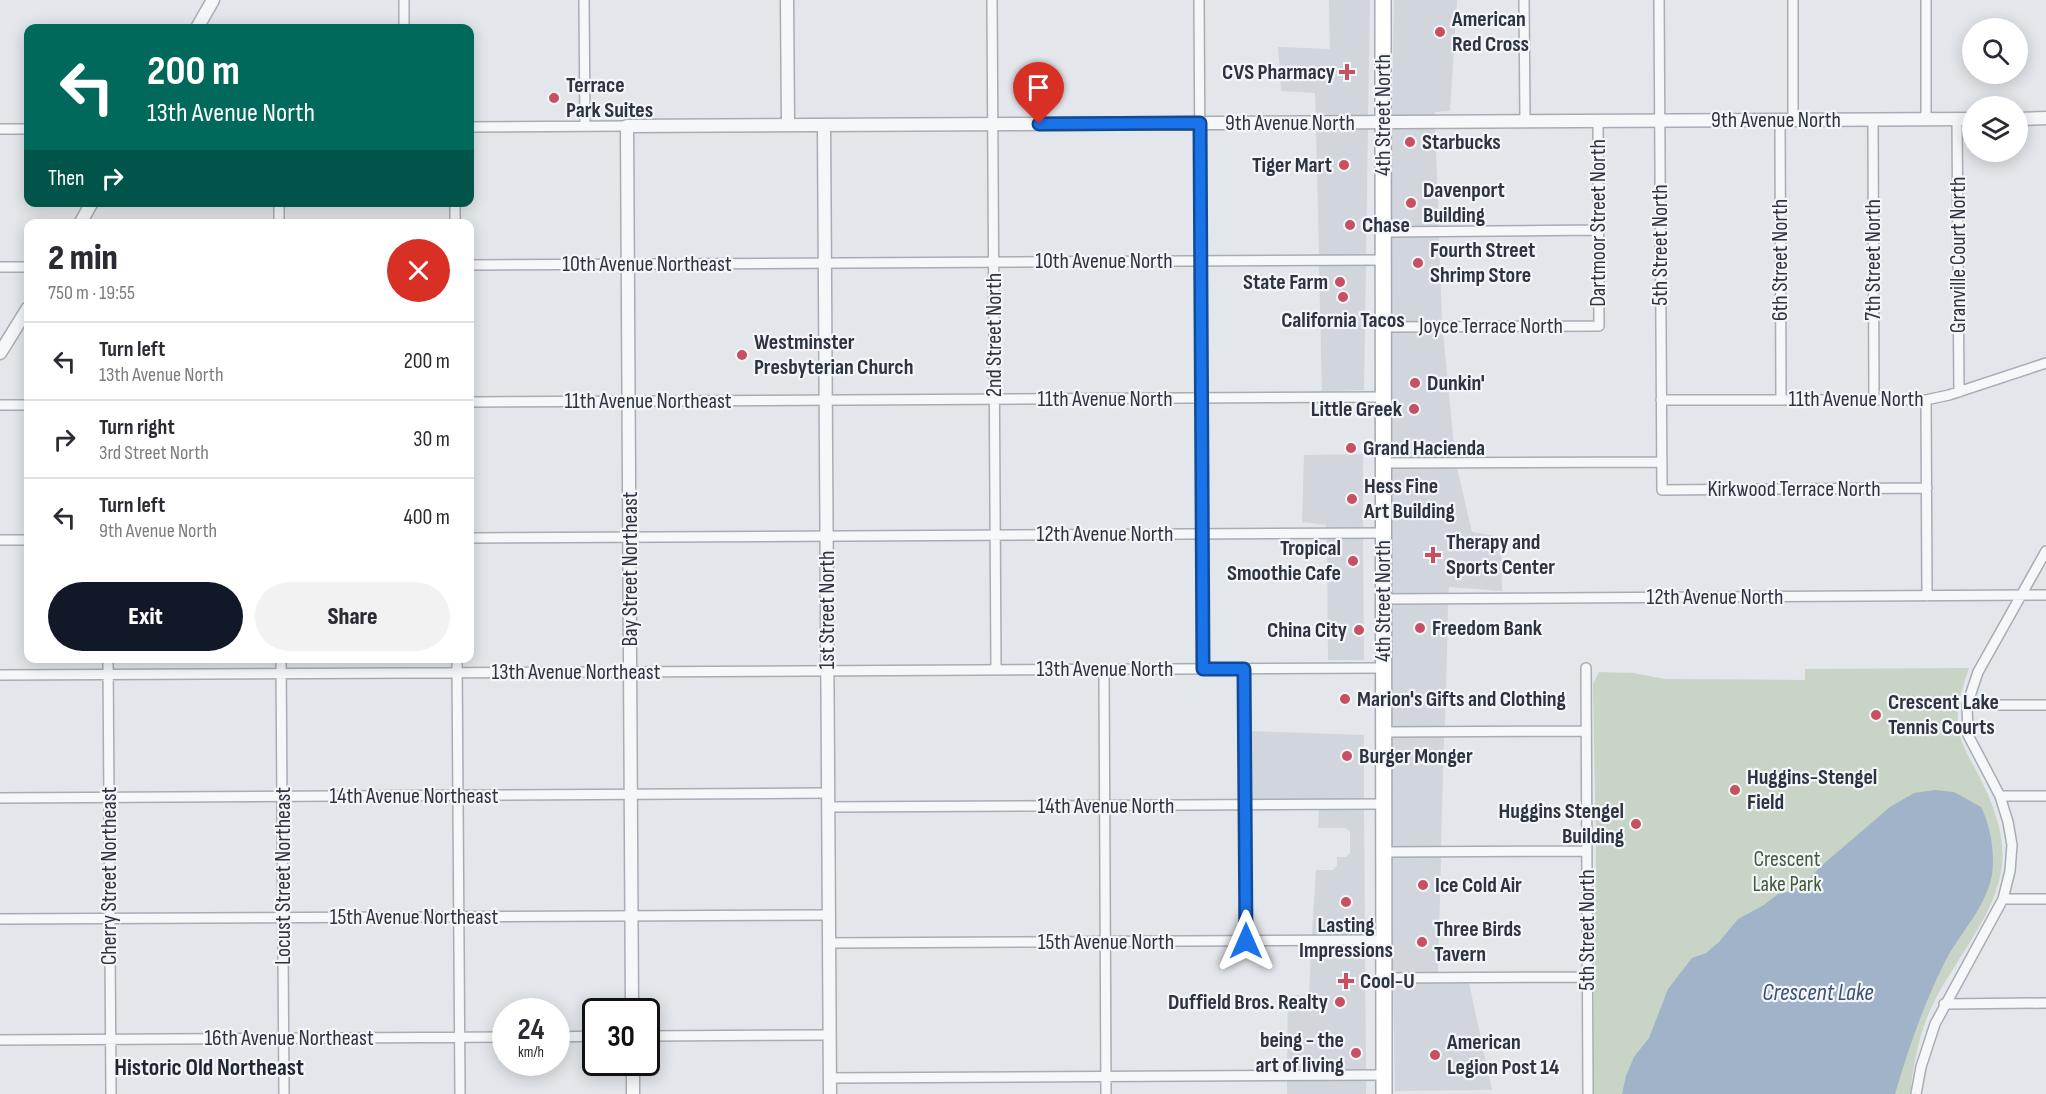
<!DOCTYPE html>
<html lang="en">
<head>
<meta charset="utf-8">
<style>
  body { margin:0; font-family:"Sofia Sans Condensed",sans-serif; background:#f2f2f3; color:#2b2b33; height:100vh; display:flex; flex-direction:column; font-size:22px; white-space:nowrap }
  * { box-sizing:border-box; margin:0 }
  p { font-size:20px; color:#7c7c81 }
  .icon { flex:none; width:33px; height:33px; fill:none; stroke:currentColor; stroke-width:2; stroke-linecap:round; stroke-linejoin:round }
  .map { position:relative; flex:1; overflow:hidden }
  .panel { position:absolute; left:24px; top:219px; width:450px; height:444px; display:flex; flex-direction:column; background:#fff; border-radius:12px; box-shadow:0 3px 15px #0003 }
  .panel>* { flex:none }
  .top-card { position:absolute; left:24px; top:24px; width:450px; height:183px; border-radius:12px; box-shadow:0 3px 15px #0003; background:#00695c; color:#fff; overflow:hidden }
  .tools { position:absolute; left:1962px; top:18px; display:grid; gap:12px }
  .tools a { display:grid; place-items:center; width:66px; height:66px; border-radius:50%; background:#fff; box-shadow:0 3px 15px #0003; font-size:30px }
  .speed { position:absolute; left:492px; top:998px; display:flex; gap:12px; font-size:30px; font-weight:700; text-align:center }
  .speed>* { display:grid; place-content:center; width:78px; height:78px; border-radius:50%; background:#fff; box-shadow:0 3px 15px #0003; line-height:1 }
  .speed small { font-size:15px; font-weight:400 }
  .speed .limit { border:3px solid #111; border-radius:9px; background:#fff; color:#111 }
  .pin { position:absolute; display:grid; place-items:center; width:51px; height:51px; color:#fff; margin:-62px -26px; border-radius:50% 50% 50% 0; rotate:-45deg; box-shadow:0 0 6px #0007 }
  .pin .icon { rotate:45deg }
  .me { position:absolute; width:66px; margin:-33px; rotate:0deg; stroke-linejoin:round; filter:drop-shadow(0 0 4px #0008) }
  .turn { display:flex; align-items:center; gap:21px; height:126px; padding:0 24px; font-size:27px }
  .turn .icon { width:78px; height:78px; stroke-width:2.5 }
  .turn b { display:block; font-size:42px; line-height:51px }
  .then { display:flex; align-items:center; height:57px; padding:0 24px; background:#0003; gap:12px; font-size:22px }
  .round { display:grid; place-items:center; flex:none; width:63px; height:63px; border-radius:32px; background:#f2f2f3 }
  .headline { display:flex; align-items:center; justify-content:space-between; height:102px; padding:0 24px }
  h1 { font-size:36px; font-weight:800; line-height:45px }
  .button { display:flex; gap:12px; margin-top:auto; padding:12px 24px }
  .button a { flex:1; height:69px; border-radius:36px; background:#111827; color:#fff; font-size:24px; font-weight:800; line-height:69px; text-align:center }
  .button a+a { background:#f2f2f3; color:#2b2b33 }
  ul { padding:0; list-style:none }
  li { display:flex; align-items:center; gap:18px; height:78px; padding:0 24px; border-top:2px solid #e1e1e2 }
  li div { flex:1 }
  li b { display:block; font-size:22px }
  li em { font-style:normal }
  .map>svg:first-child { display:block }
</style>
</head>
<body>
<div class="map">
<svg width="2046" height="1094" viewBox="0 0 2046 1094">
  <rect width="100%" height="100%" fill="#e3e6ea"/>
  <path fill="#d1d5dc" d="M1329 0H1370L1368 117H1316L1315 93 1281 91 1278 47 1330 49Z
    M1394 0H1457L1450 111 1435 112 1434 117H1392Z
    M1368 127 1366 255H1319L1316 128Z
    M1392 127H1435L1439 226H1390Z
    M1390 237H1439L1442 321 1389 322Z
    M1366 265 1364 390 1322 391 1319 266Z
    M1388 332H1443L1455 457 1388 458Z
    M1363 454V528H1326V525L1302 522 1304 455Z
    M1388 468H1457L1472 532 1501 537 1502 591 1449 587 1448 593 1388 594Z
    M1327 538H1363L1364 660H1328Z
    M1388 604H1448L1445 726H1390Z
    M1249 731 1364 735V799L1250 800Z
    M1390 737H1444L1441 847H1392Z
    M1319 810H1364L1365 935H1312L1316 870H1333L1337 866V857H1346L1350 853V832L1346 828H1318Z
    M1392 857H1441L1438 973H1393Z
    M1365 945 1366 1070H1287L1288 996 1309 995 1311 946Z
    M1393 983H1469L1492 1090 1395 1091Z
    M1366 1080V1094H1287V1081Z"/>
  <path fill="#c8d4c5" d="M1969 668C1963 686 1956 706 1958 726 1960 744 1971 760 1979 776 1994 805 2007 839 2001 872 1991 926 1943 972 1925 1023 1917 1045 1913 1070 1910 1094H1593L1596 846 1593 684 1599 672 1633 673 1665 679 1805 680V669Z"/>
  <path fill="#a0b3c8" d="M1935 790 1954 792 1981 807C1991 827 1995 853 1992 875 1986 906 1963 930 1948 956 1925 1000 1909 1046 1895 1094H1622L1626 1076 1634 1057 1649 1038 1668 989 1692 958 1706 953 1719 942 1738 919 1764 905 1778 894 1791 891 1806 882 1820 867 1890 807 1914 793Z"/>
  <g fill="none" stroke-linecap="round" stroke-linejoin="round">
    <g stroke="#a8adb4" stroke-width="12">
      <path id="minor" d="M404 0V28
        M584 0 585 126
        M992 0 996 670
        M1199 0 1203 669
        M1524 0 1525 121
        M1659 0 1662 490 1927 488
        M1793 0V120
        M1926 0V119
        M1873 119 1874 400
        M1957 119 1959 392
        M1780 120 1781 399
        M470 127 627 126
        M0 129H28
        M279 202V224
        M455 202V224
        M1383 232 1598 230
        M470 265 1383 260
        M0 267H28
        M1383 327 1599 326 1598 121
        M1661 400H1926L1949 395 2046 363
        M1926 400 1927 596
        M470 402 1383 397
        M0 405H28
        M1383 463 1662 462
        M470 538 1383 533
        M0 540H28
        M1383 599 2046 595
        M108 658 111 1094
        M281 658 284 1094
        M457 658 460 1094
        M1586 668 1588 1094
        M1244 669 1246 941
        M1104 670 1106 1094
        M0 675 1383 668
        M1967 705H2046
        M1383 732 1586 731
        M2000 796H2046
        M0 798 828 793
        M828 807 1383 804
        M1383 852 1587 851
        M2003 899H2046
        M0 919 829 915
        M829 943 1383 940
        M1383 978 1587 977
        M1944 1004 2046 1003
        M646 1036 829 1035
        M556 1037 596 1036
        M0 1040 506 1037
        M830 1078 1383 1075
        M1916 1094 1921 1067 1935 1024 2003 899 2010 871 2012 845 2008 822 2000 796 1968 735 1967 705 1978 672 2046 551"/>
    </g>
    <g stroke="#a8adb4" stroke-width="15">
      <path id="tertiary" d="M787 0 788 125
        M197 28 213 0
        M2018 119 2046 118
        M824 125 830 1094
        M80 224 92 202
        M0 353 28 308
        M632 1011 627 126 1972 119
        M633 1062V1094"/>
    </g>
    <g stroke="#a3aab5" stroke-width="18">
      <path id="primary" d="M1383 0 1384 1094"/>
    </g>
    <use href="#minor" stroke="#f6f7f9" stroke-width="9"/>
    <use href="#tertiary" stroke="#f6f7f9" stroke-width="12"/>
    <use href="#primary" stroke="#fff" stroke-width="15"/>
  </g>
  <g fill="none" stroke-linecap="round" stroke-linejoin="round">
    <g stroke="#114b97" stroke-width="15">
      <path id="route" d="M1039 124 1200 123 1203 669H1244L1246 941"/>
    </g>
    <use href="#route" stroke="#1a73e8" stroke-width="10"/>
  </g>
  <g fill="#c75061" stroke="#f3f5f8" stroke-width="2">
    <circle cx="1440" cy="32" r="6"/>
    <path d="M1344 63h6v6h6v6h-6v6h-6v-6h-6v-6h6z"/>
    <circle cx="554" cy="98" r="6"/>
    <circle cx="1410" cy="142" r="6"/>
    <circle cx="1344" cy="165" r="6"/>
    <circle cx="1411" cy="203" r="6"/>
    <circle cx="1350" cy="225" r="6"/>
    <circle cx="1418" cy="263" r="6"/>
    <circle cx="1340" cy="282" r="6"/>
    <circle cx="1343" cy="297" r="6"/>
    <circle cx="742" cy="355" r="6"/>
    <circle cx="1415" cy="383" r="6"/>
    <circle cx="1414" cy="409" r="6"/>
    <circle cx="1351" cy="448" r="6"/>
    <circle cx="1352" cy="499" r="6"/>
    <path d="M1430 546h6v6h6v6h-6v6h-6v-6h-6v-6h6z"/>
    <circle cx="1353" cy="561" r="6"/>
    <circle cx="1420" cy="628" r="6"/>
    <circle cx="1359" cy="630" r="6"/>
    <circle cx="1345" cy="699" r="6"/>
    <circle cx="1876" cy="715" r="6"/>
    <circle cx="1347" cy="756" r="6"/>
    <circle cx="1735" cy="790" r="6"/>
    <circle cx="1636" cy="824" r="6"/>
    <circle cx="1423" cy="885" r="6"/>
    <circle cx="1346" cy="902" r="6"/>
    <circle cx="1422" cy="942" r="6"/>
    <path d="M1343 972h6v6h6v6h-6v6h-6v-6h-6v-6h6z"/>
    <circle cx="1340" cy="1002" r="6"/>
    <circle cx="1356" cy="1053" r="6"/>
    <circle cx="1435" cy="1055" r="6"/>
  </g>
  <g text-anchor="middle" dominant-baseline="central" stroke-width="4.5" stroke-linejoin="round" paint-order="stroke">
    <g font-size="22" font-weight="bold" fill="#2c3442" stroke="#f3f5f8" text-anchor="start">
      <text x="1452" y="19">American<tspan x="1452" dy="25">Red Cross</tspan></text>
      <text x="1335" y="72" text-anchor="end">CVS Pharmacy</text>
      <text x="566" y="85">Terrace<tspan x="566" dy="25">Park Suites</tspan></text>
      <text x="1422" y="142">Starbucks</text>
      <text x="1332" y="165" text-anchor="end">Tiger Mart</text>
      <text x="1423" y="190">Davenport<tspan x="1423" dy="25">Building</tspan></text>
      <text x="1362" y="225">Chase</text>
      <text x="1430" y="250">Fourth Street<tspan x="1430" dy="25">Shrimp Store</tspan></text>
      <text x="1328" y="282" text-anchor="end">State Farm</text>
      <text x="1343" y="320" text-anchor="middle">California Tacos</text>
      <text x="754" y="342">Westminster<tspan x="754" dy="25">Presbyterian Church</tspan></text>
      <text x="1427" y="383">Dunkin'</text>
      <text x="1402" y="409" text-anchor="end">Little Greek</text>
      <text x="1363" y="448">Grand Hacienda</text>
      <text x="1364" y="486">Hess Fine<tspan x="1364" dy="25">Art Building</tspan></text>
      <text x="1446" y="542">Therapy and<tspan x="1446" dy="25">Sports Center</tspan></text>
      <text x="1341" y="548" text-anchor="end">Tropical<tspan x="1341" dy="25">Smoothie Cafe</tspan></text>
      <text x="1432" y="628">Freedom Bank</text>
      <text x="1347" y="630" text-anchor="end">China City</text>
      <text x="1357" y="699">Marion's Gifts and Clothing</text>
      <text x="1888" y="702">Crescent Lake<tspan x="1888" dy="25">Tennis Courts</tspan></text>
      <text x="1359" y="756">Burger Monger</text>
      <text x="1747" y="777">Huggins-Stengel<tspan x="1747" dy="25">Field</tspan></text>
      <text x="1624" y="811" text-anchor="end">Huggins Stengel<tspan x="1624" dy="25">Building</tspan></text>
      <text x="1435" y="885">Ice Cold Air</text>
      <text x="1346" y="925" text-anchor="middle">Lasting<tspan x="1346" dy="25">Impressions</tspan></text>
      <text x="1434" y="929">Three Birds<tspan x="1434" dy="25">Tavern</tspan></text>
      <text x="1360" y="981">Cool-U</text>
      <text x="1328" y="1002" text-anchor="end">Duffield Bros. Realty</text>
      <text x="1344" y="1040" text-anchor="end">being - the<tspan x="1344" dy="25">art of living</tspan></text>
      <text x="1447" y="1042">American<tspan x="1447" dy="25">Legion Post 14</tspan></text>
    </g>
    <g font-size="22" fill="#2c3442" stroke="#f3f5f8">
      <text transform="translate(1383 115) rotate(-90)">4th Street North</text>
      <text x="1776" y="120">9th Avenue North</text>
      <text x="1290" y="123">9th Avenue North</text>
      <text transform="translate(1598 223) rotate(-90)">Dartmoor Street North</text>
      <text transform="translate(1660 245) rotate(-90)">5th Street North</text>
      <text transform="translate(1958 255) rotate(-90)">Granville Court North</text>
      <text transform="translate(1780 260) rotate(-90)">6th Street North</text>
      <text transform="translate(1873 260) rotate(-90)">7th Street North</text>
      <text x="1104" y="261">10th Avenue North</text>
      <text x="647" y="264">10th Avenue Northeast</text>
      <text x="1491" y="326">Joyce Terrace North</text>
      <text transform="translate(994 335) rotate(-90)">2nd Street North</text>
      <text x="1105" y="399">11th Avenue North</text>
      <text x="1856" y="399">11th Avenue North</text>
      <text x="648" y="401">11th Avenue Northeast</text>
      <text x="1794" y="489">Kirkwood Terrace North</text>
      <text x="1105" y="534">12th Avenue North</text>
      <text transform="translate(630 569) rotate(-90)">Bay Street Northeast</text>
      <text x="1715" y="597">12th Avenue North</text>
      <text transform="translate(1383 601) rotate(-90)">4th Street North</text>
      <text transform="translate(827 610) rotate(-90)">1st Street North</text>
      <text x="1105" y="669">13th Avenue North</text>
      <text x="576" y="672">13th Avenue Northeast</text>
      <text x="414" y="796">14th Avenue Northeast</text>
      <text x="1106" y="806">14th Avenue North</text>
      <text transform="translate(109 876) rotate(-90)">Cherry Street Northeast</text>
      <text transform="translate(283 876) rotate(-90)">Locust Street Northeast</text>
      <text x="414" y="917">15th Avenue Northeast</text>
      <text transform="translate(1587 930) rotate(-90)">5th Street North</text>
      <text x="1106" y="942">15th Avenue North</text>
      <text x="289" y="1038">16th Avenue Northeast</text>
    </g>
    <g font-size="22" fill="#405c3a" stroke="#f3f5f8">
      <text x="1787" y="859">Crescent<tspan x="1787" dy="25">Lake Park</tspan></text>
    </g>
    <g font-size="24" font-style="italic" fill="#385273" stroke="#f3f5f8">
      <text x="1818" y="992">Crescent Lake</text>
    </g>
    <g font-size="24" font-weight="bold" fill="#1e2533" stroke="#f3f5f8">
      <text x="209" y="1067">Historic Old Northeast</text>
    </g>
  </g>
</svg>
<div class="tools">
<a><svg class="icon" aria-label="search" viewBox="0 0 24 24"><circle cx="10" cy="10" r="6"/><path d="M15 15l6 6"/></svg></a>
<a><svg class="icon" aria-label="layers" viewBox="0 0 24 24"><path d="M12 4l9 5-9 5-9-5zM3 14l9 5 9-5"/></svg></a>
</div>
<div class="speed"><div>24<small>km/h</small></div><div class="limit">30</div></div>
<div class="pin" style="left:1039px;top:124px;background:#d93025"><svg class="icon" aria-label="arrive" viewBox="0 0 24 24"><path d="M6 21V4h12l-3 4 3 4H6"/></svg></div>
<svg class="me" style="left:1246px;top:941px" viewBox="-20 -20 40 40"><path d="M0-17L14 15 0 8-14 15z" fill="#1a73e8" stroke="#fff" stroke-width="4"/></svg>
<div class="top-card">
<div class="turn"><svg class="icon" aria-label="left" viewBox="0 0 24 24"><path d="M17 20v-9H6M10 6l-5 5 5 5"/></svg><div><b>200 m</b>13th Avenue North</div></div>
<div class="then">Then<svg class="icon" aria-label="right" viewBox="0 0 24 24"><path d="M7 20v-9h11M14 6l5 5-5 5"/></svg></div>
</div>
<section class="panel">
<div class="headline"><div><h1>2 min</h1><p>750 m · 19:55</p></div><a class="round" style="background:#d93025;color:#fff"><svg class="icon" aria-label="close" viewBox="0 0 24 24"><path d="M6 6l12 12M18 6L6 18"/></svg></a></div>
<ul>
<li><svg class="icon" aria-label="left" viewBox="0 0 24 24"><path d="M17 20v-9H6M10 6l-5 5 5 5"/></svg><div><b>Turn left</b><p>13th Avenue North</p></div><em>200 m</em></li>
<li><svg class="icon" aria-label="right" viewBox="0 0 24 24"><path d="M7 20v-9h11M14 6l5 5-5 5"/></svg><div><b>Turn right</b><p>3rd Street North</p></div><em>30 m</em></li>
<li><svg class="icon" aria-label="left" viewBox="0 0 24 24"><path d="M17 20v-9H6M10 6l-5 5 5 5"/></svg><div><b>Turn left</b><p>9th Avenue North</p></div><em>400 m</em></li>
</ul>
<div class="button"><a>Exit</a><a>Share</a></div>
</section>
</div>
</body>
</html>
